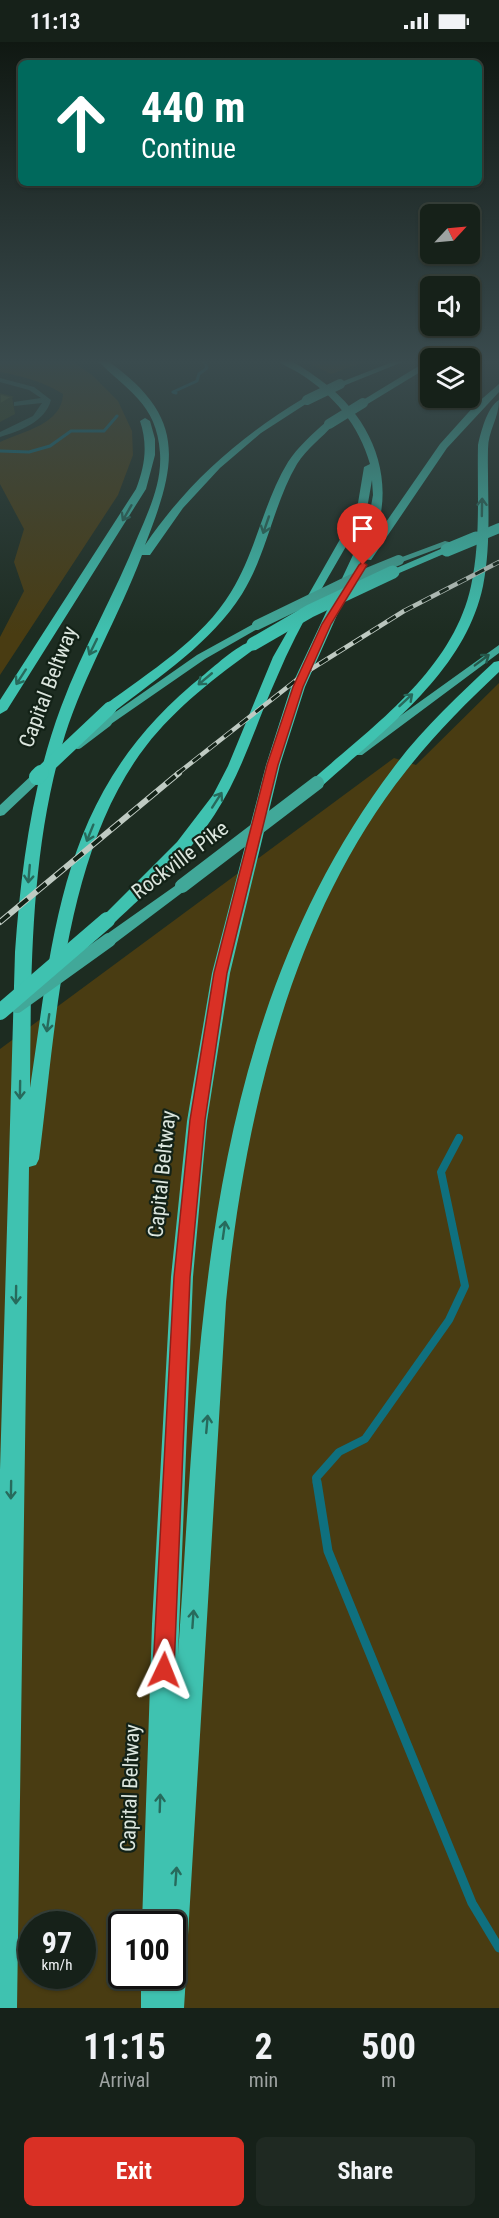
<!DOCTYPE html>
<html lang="en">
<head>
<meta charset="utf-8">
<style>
  body { margin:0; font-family:"Roboto Condensed",sans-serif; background:#1f2922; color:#f1f3f6; height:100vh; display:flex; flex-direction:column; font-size:22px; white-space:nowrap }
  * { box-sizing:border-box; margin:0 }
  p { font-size:20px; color:#9ea3a2 }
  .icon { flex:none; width:33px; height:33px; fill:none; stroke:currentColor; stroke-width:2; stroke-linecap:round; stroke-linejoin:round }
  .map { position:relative; height:1966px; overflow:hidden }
  .panel { display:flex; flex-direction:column; background:#162119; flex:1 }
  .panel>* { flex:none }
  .hud { position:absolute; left:18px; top:18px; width:464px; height:126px; border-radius:9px; box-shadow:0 2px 4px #0004,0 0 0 2px #353e38; background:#00695c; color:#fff; overflow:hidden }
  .needle { width:39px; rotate:64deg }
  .tools { position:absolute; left:420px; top:162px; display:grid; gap:12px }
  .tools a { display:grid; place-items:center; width:60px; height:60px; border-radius:9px; background:#162119; box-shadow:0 2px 4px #0004,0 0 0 2px #353e38; font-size:30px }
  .speed { position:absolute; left:18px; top:1869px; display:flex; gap:12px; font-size:30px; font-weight:700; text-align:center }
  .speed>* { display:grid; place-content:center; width:78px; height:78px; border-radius:50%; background:#162119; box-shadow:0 2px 4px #0004,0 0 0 2px #353e38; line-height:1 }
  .speed small { font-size:15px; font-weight:400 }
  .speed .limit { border:3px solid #111; border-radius:9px; background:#fff; color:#111 }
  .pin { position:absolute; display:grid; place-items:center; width:51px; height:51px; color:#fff; margin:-62px -26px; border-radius:50% 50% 50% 0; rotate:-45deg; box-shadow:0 0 6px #0007 }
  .pin .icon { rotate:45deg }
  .me { position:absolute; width:66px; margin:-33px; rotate:2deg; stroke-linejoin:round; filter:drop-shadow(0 0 4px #0008) }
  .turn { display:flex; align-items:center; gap:21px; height:126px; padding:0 24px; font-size:27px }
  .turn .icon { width:78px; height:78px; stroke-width:2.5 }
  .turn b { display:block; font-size:42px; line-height:51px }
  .eta { display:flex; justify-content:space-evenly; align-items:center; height:102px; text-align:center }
  .eta b { font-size:36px; font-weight:700; line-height:42px }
  .primary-button { display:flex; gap:12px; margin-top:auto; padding:12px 24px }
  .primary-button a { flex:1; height:69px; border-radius:9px; background:#d93025; color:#fff; font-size:24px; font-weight:700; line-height:69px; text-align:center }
  .primary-button a+a { background:#1f2922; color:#f1f3f6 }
  .status { display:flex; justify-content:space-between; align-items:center; height:42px; padding:0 30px; background:#162119; direction:ltr }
  .status svg { height:16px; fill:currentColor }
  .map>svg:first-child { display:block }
</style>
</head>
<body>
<div class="status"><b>11:13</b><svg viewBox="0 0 49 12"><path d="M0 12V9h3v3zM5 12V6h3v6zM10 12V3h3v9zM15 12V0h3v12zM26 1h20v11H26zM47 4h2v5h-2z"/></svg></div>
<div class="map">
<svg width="499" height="1966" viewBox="0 0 499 1966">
  <rect width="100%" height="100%" fill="#1d2c21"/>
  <path fill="#493c12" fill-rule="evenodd" d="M0 317H69L92 333 118 359 132 389 133 413 118 453 0 633V595L24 549 14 520 24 487 0 442V400C24 389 62 382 63 352 44 340 22 334 0 330Z
    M300 317H373L331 332Z
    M499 641V1966H0V1007L394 716 416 723ZM32 1882H82V1934H32ZM122 1882H172V1934H122Z"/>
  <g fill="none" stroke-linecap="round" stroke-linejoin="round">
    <path stroke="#0f707f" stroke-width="3" d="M176 351 173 350 197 339 199 332 207 326 203 317
      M0 409 29 410 50 404 71 389H104L117 374"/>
    <path stroke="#0f707f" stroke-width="8" d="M317 1442 316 1436 339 1410 365 1397 449 1278 465 1244 441 1130 459 1096"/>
    <path stroke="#0f707f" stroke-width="9" d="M317 1440 328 1509 472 1861 499 1906"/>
    <path fill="#2e6a61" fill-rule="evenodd" d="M0 336 34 345 51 358C45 380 20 389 0 395V390L33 374 42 361 14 364V360L41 356 29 348 0 340Z"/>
    <path fill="#41a899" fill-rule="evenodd" d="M445 499 453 501 402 520 394 518Z
      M257 580 261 581V585L205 617 111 682 107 683 101 680 197 613Z
      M499 603V611L362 713H354V707Z
      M37 731 43 735 41 738 4 773 0 774V763L33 732Z
      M182 839 187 841 189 844 187 847 114 902H104L102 898 104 894Z"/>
    <path fill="#3fc2b0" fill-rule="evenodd" d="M96 317H105C187 374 178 419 145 503 187 441 239 395 304 356L312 358 261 391 220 426 183 466 150 513H142C119 574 85 631 65 693 30 807 31 928 30 1046 55 879 62 745 205 632 215 624 245 596 257 599V605C217 634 176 665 146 704 63 811 56 986 39 1117L36 1123 29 1125 17 1966H0V1428L15 910C21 827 32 743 61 665 83 606 115 552 138 494 149 468 162 441 160 411 157 361 126 348 96 317Z
      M275 317C291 315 306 328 319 337 365 369 393 424 379 480 376 490 370 500 366 509L440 402 476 362 499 342V350L447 406 371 518 362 517 305 645 280 723 230 931 207 1079 193 1235 178 1613C200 1305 198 984 394 725 423 686 459 653 494 620L499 619V630C466 661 434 693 406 729 290 875 244 1078 226 1260L188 1893 183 1904 172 1908V1882H142L152 1582 171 1235 187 1079 212 931 266 723 291 645 368 481 373 453 372 438 368 461 361 478C332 530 300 580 277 635 256 681 243 729 215 772 188 814 149 848 113 882L107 884 99 878 177 800 213 753 228 724 273 615 351 478 358 461 364 425 370 422C359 383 334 353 299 331 291 326 282 323 275 317Z
      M400 317H410L343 344 336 342Z
      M427 319H430V324L366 363 358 361Z
      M499 358C499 376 488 389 488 407 487 452 492 499 483 544 465 630 384 688 322 744H312L310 741 312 738C373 684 453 628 471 544 481 498 477 449 478 403 481 390 487 365 499 358Z
      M145 376 150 379 155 397V413L146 447 7 668 0 672V658L136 447C145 424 148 403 140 379Z
      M326 380 334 382C322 396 307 406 297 422 273 463 267 512 242 552 211 601 160 634 115 669H105V663C149 630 202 598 231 550 256 510 263 461 288 420 298 405 312 392 326 380Z
      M443 506 453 508 397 532 387 530Z
      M172 1919 181 1923 186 1934 184 1966H141V1934H172Z"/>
    <g stroke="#bfcac2" stroke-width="4.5">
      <path id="rail-far1" d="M177 732 308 629 404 569 499 520"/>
    </g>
    <g stroke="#bfcac2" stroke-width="6">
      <path id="rail" d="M0 880 179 731"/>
    </g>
    <use href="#rail-far1" stroke="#132217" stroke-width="3" stroke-dasharray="10" stroke-linecap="butt"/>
    <use href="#rail" stroke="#132217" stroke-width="4" stroke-dasharray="12" stroke-linecap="butt"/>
    <path stroke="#41a899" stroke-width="10" d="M257 583 350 538 399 518
      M78 702 107 680"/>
    <path stroke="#41a899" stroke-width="14" d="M182 844 317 741
      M17 964 109 898"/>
    <path stroke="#3fc2b0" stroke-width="10" d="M307 358 340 342
      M329 382 363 361
      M473 497 499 486"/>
    <path stroke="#3fc2b0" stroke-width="13" d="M447 508 476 496
      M253 602 310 569 393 530
      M40 732 110 666"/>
    <path stroke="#3fc2b0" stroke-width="16" d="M37 735 41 731
      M0 970 107 878"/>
  </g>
  <path fill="#37421a" d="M12 355 15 372 0 380V362Z"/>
  <path fill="#4f5e25" stroke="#37421a" stroke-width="1.5" d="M0 352 12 355 0 362Z"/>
  <defs><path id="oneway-shaft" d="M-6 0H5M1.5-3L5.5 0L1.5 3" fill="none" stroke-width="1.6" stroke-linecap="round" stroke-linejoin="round" transform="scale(1.5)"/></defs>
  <g stroke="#276a5c">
    <use href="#oneway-shaft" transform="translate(482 465) rotate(-89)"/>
    <use href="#oneway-shaft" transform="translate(127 471) rotate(120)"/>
    <use href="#oneway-shaft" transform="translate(266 483) rotate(109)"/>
    <use href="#oneway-shaft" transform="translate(93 605) rotate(116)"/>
    <use href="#oneway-shaft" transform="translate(21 635) rotate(123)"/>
    <use href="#oneway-shaft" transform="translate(205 637) rotate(140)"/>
    <use href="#oneway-shaft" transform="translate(406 658) rotate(-43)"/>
    <use href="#oneway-shaft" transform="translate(217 758) rotate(-57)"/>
    <use href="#oneway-shaft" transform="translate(90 791) rotate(112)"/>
    <use href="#oneway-shaft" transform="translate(29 832) rotate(95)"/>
    <use href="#oneway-shaft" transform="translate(48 981) rotate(98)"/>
    <use href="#oneway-shaft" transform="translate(20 1048) rotate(91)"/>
    <use href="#oneway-shaft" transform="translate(224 1188) rotate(-82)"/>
    <use href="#oneway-shaft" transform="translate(16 1253) rotate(91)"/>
    <use href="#oneway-shaft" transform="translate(207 1382) rotate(-85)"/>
    <use href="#oneway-shaft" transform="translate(11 1448) rotate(91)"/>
    <use href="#oneway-shaft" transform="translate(193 1577) rotate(-86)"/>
    <use href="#oneway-shaft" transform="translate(160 1761) rotate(-88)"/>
    <use href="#oneway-shaft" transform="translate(176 1834) rotate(-86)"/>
  </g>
  <use stroke="#25584b" href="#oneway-shaft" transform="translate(482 618) rotate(-37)"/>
  <linearGradient id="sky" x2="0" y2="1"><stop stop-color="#101812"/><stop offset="0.54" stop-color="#3a4b4e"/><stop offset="1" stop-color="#3a4b4e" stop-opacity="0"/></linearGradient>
  <rect width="499" height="592" fill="url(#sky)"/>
  <path fill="#d93025" stroke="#8d1f18" stroke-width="1.5" d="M363 520 367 523 331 582 303 645 278 723 227 931 205 1078 190 1235 174 1628 171 1635 164 1638 156 1635 153 1628 174 1235 190 1078 214 931 267 723 293 645 322 582 359 523Z"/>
  <g text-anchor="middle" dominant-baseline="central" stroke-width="4.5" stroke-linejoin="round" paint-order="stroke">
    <g font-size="21" fill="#dce6de" stroke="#132217">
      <text transform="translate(48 645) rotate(-69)">Capital Beltway</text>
      <text transform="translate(180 818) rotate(-37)">Rockville Pike</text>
      <text transform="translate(162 1132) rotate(-84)">Capital Beltway</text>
      <text transform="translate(130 1746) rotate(-88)">Capital Beltway</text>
    </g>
  </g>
</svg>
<div class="tools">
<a><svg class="needle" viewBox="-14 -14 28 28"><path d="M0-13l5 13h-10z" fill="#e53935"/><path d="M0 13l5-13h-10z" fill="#9ea3a2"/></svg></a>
<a><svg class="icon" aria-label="sound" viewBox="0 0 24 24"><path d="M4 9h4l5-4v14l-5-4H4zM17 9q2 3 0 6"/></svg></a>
<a><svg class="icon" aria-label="layers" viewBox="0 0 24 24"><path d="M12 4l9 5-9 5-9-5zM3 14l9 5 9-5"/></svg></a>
</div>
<div class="speed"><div>97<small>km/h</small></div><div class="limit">100</div></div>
<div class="pin" style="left:363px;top:523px;background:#d93025"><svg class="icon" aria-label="arrive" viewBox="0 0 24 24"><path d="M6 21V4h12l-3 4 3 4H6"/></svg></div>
<svg class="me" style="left:164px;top:1628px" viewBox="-20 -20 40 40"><path d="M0-17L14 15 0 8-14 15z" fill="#d93025" stroke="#fff" stroke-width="4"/></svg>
<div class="hud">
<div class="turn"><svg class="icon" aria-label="ahead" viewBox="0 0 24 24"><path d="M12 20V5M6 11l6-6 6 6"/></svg><div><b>440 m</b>Continue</div></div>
</div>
</div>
<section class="panel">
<div class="eta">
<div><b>11:15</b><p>Arrival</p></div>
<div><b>2</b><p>min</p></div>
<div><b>500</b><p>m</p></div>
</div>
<div class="primary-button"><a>Exit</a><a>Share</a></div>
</section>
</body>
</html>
